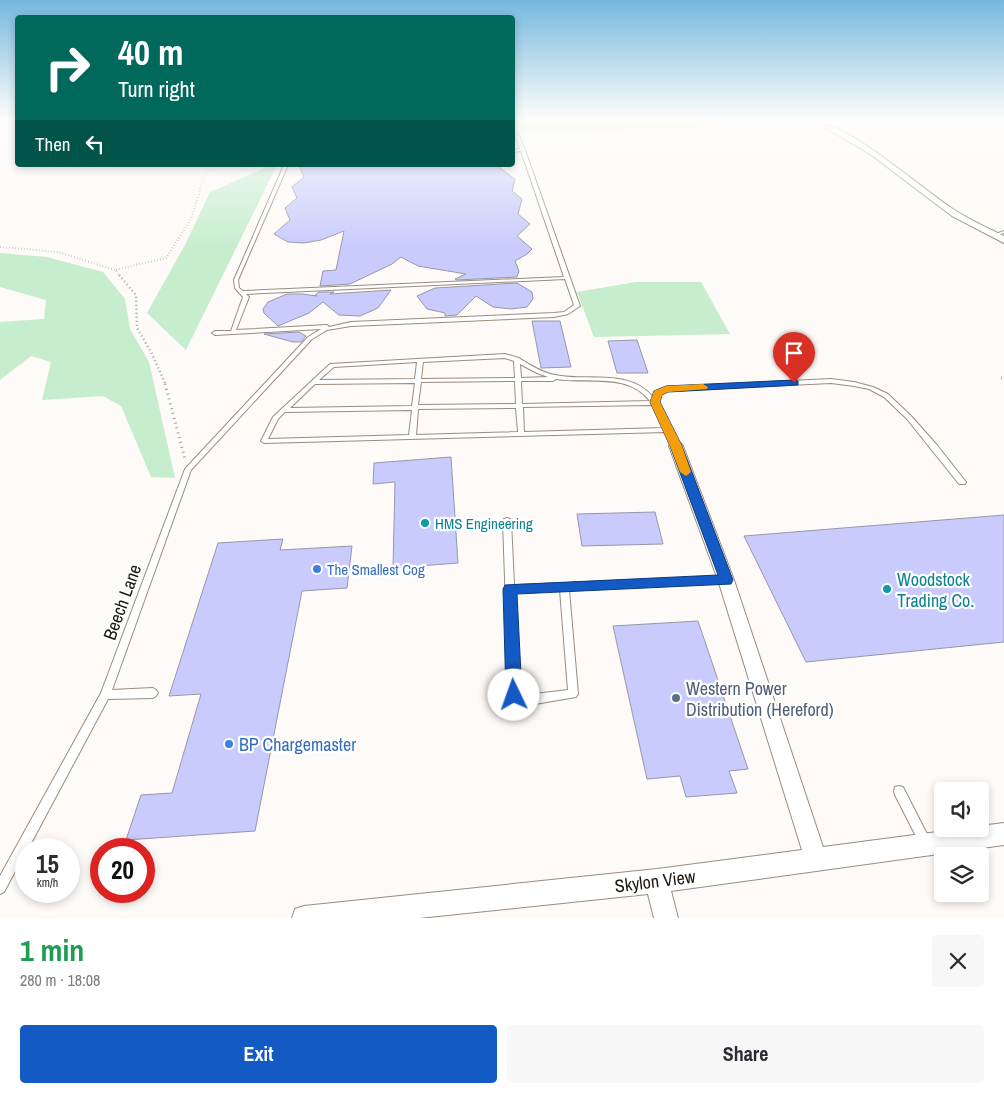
<!DOCTYPE html>
<html lang="en">
<head>
<meta charset="utf-8">
<style>
  body { margin:0; font-family:"Archivo Narrow",sans-serif; background:#f7f7f7; color:#2b2b33; height:100vh; display:flex; flex-direction:column; font-size:19px; white-space:nowrap }
  * { box-sizing:border-box; margin:0 }
  p { font-size:16px; color:#7c7c81 }
  .icon { flex:none; width:28px; height:28px; fill:none; stroke:currentColor; stroke-width:2; stroke-linecap:round; stroke-linejoin:round }
  .map { position:relative; height:918px; overflow:hidden }
  .sheet { display:flex; flex-direction:column; background:#fff; flex:1 }
  .sheet>* { flex:none }
  .guide { position:absolute; left:15px; top:15px; width:500px; height:152px; border-radius:5px; box-shadow:0 2px 8px #0003; background:#00695c; color:#fff; overflow:hidden }
  .buttons { position:absolute; left:934px; top:782px; display:grid; gap:10px }
  .buttons a { display:grid; place-items:center; width:55px; height:55px; border-radius:5px; background:#fff; box-shadow:0 2px 8px #0003; font-size:25px }
  .speed { position:absolute; left:15px; top:838px; display:flex; gap:10px; font-size:25px; font-weight:700; text-align:center }
  .speed>* { display:grid; place-content:center; width:65px; height:65px; border-radius:50%; background:#fff; box-shadow:0 2px 8px #0003; line-height:1 }
  .speed small { font-size:12px; font-weight:400 }
  .speed .limit { border:8px solid #d22; background:#fff; color:#111 }
  .pin { position:absolute; display:grid; place-items:center; width:42px; height:42px; color:#fff; margin:-51px -21px; border-radius:50% 50% 50% 0; rotate:-45deg; box-shadow:0 0 5px #0007 }
  .pin .icon { rotate:45deg }
  .me { position:absolute; width:55px; margin:-28px; rotate:357deg; stroke-linejoin:round; filter:drop-shadow(0 0 4px #0008) }
  .turn { display:flex; align-items:center; gap:18px; height:105px; padding:0 20px; font-size:22px }
  .turn .icon { width:65px; height:65px; stroke-width:2.5 }
  .turn b { display:block; font-size:35px; line-height:42px }
  .then { display:flex; align-items:center; height:48px; padding:0 20px; background:#0003; gap:10px; font-size:19px }
  .round { display:grid; place-items:center; flex:none; width:52px; height:52px; border-radius:5px; background:#f7f7f7 }
  .overview { display:flex; align-items:center; justify-content:space-between; height:85px; padding:0 20px }
  h1 { font-size:30px; font-weight:700; line-height:38px; color:#1e9e55 }
  .primary-button { display:flex; gap:10px; margin-top:auto; padding:10px 20px }
  .primary-button a { flex:1; height:58px; border-radius:5px; background:#145ac4; color:#fff; font-size:20px; font-weight:700; line-height:58px; text-align:center }
  .primary-button a+a { background:#f7f7f7; color:#2b2b33 }
  .map>svg:first-child { display:block }
</style>
</head>
<body>
<div class="map">
<svg width="1004" height="918" viewBox="0 0 1004 918">
  <rect width="100%" height="100%" fill="#fdfaf7"/>
  <path fill="#c6edce" d="M513 120H703L711 127 513 133Z
    M264 165H277L186 350 147 313 186 243 210 192 263 169Z
    M0 253 47 257 103 272 125 299 130 329 149 362 175 478 151 477 121 406 103 396 42 400 51 362 31 356 0 380V322L44 319 46 300 0 287Z
    M636 282H701L730 334 594 337 577 292Z"/>
  <path fill="#c8cbfc" stroke="#9698aa" d="M299 165H496L515 179 512 191 522 199 518 214 530 224 517 236 532 249 527 254 515 261 519 271 517 277 457 280 455 279 466 274 418 266 401 257 392 264 350 284 320 286 323 271 336 270 344 231 321 240 304 243 288 242 274 234 290 220 285 208 297 198 292 187 304 177Z
    M517 283 532 292 533 299 527 307 511 309 493 307 476 296 457 315 445 316V313L427 309 417 296 435 288Z
    M391 290 378 308 360 316 339 315 323 302 309 313 278 326 264 313 263 309 268 302 287 294H302L317 296 315 295 319 292H334L330 294Z
    M532 321H560L571 367 541 368Z
    M299 332 306 336 301 342H293L264 334Z
    M637 340 648 373H617L608 341Z
    M451 457 458 563 393 568 395 482 373 484 374 463Z
    M655 512 663 544 582 546 577 514Z
    M1004 515V642L806 662 744 536Z
    M283 539 280 550 352 546 347 588 302 591 255 831 126 840 141 795 172 793 201 694 169 696 218 543Z
    M698 621 748 769 729 771 737 793 686 797 680 776 647 779 613 626Z"/>
  <g fill="none" stroke-linecap="round" stroke-linejoin="round">
    <g stroke="#9b8b7e" stroke-width="2">
      <path id="lane" d="M517 134 519 135 525 150 580 306 568 314 554 317 351 326 327 330 312 339 191 470 112 690 153 688 156 690 158 693 156 696 153 698 108 699 28 849H26V851L4 892 0 894V876L101 693 185 469 308 337 321 329 215 335 212 333 215 331H231L243 297 235 288 234 280 284 165H288L238 280 239 288 243 291 564 277 521 151 512 152V150L520 149 515 135ZM565 279 574 305 564 312 554 313 351 322 329 327 327 325 236 330 249 297 246 294Z
        M1004 231V233L995 236 993 235Z
        M505 354 519 358 520 359C531 365 542 373 555 375 587 382 629 368 653 397L655 392 666 387 831 379 854 382 873 387 888 394 911 416 936 444 966 482 965 484H959L907 419 884 397 869 389 854 386 831 383 667 391 660 394 658 403 679 446 676 448 673 446 666 432 264 443 261 441 273 417 330 364ZM505 358 514 361 515 378 421 379 423 362ZM417 362 415 379 319 380 334 367ZM520 364 537 373 548 377 521 378ZM556 379C587 384 628 372 650 401L522 404 521 381H553ZM515 381 516 404 418 405 421 382ZM415 383 412 406 290 408 315 384ZM653 405 664 428 524 432 523 407ZM516 408 518 432 416 435 418 409ZM412 410 409 435 268 439 278 419 285 412Z
        M507 518 510 519 511 521 514 585 726 577 729 578 730 580 729 582 726 583 569 590 578 694 576 697 535 704 511 698 509 695 503 521 504 519ZM560 590 568 690 535 694 519 691 514 592Z
        M899 786 903 787 929 838 931 842 929 846 925 848 921 846 895 795 894 791 895 787Z"/>
    </g>
    <g stroke="#9b8b7e" stroke-width="2">
      <path id="street" d="M826 126C848 125 927 192 950 207 967 219 986 227 1004 236V243L952 216 870 154 826 128Z
        M676 442 681 443 683 446 734 580 823 847 960 829H980V826L1004 823V845L671 891 678 918H654L648 894 419 918H292L295 909 304 906 657 869 802 850 718 580 669 446 671 443Z"/>
    </g>
    <path stroke="#a8a3a0" stroke-width="1" stroke-dasharray="0.5 2" stroke-linecap="butt" d="M200 189 205 175 217 165"/>
    <path stroke="#a8a3a0" stroke-width="2" stroke-dasharray="0.5 2.5" stroke-linecap="butt" d="M0 247 58 252 115 270
      M120 276 115 270 166 258 191 219 201 188"/>
    <path stroke="#a8a3a0" stroke-width="2.5" stroke-dasharray="1 3" stroke-linecap="butt" d="M119 275 136 295 137 328 151 352 166 385
      M1001 378H1004"/>
    <path stroke="#a8a3a0" stroke-width="3" stroke-dasharray="1 4" stroke-linecap="butt" d="M165 384 185 459"/>
    <use href="#lane" fill="#fff" fill-rule="evenodd"/>
    <use href="#street" fill="#fff" fill-rule="evenodd"/>
  </g>
  <linearGradient id="sky" x2="0" y2="1"><stop stop-color="#75b8de"/><stop offset="0.48" stop-color="#fefdfb"/><stop offset="1" stop-color="#fefdfb" stop-opacity="0"/></linearGradient>
  <rect width="1004" height="249" fill="url(#sky)"/>
  <path fill="#145ac4" stroke="#0d3a7f" d="M794 380 798 381V385L668 392 662 395 660 402 682 446 733 580 731 584 517 594 522 695 520 700 514 703 508 700 506 695 503 589 505 585 718 575 670 446 650 402 654 391 666 386Z"/>
  <path fill="#f59e0b" d="M703 384 708 387 707 389 668 392 662 395 660 402 682 446 691 472 686 476 680 472 670 446 650 402 654 391 666 386Z"/>
  <g fill="#0f9aa8" stroke="#fff" stroke-width="2">
    <circle cx="425" cy="523" r="5"/>
    <circle cx="887" cy="589" r="5"/>
  </g>
  <g fill="#3f7fe0" stroke="#fff" stroke-width="2">
    <circle cx="317" cy="569" r="5"/>
    <circle cx="229" cy="744" r="5"/>
  </g>
  <circle fill="#5c6f8a" stroke="#fff" stroke-width="2" cx="676" cy="698" r="5"/>
  <g text-anchor="middle" dominant-baseline="central" stroke-width="4.5" stroke-linejoin="round" paint-order="stroke">
    <g font-size="15" fill="#0d838f" stroke="#fff" text-anchor="start">
      <text x="435" y="523">HMS Engineering</text>
    </g>
    <g font-size="15" fill="#366cbe" stroke="#fff" text-anchor="start">
      <text x="327" y="569">The Smallest Cog</text>
    </g>
    <g font-size="18" fill="#0d838f" stroke="#fff" text-anchor="start">
      <text x="897" y="579">Woodstock<tspan x="897" dy="21">Trading Co.</tspan></text>
    </g>
    <g font-size="18" fill="#1c1611" stroke="#fff">
      <text transform="translate(122 602) rotate(-70)">Beech Lane</text>
      <text transform="translate(655 881) rotate(-7)">Skylon View</text>
    </g>
    <g font-size="18" fill="#4e5e75" stroke="#fff" text-anchor="start">
      <text x="686" y="688">Western Power<tspan x="686" dy="21">Distribution (Hereford)</tspan></text>
    </g>
    <g font-size="18" fill="#366cbe" stroke="#fff" text-anchor="start">
      <text x="239" y="744">BP Chargemaster</text>
    </g>
  </g>
</svg>
<div class="buttons">
<a><svg class="icon" aria-label="sound" viewBox="0 0 24 24"><path d="M4 9h4l5-4v14l-5-4H4zM17 9q2 3 0 6"/></svg></a>
<a><svg class="icon" aria-label="layers" viewBox="0 0 24 24"><path d="M12 4l9 5-9 5-9-5zM3 14l9 5 9-5"/></svg></a>
</div>
<div class="speed"><div>15<small>km/h</small></div><div class="limit">20</div></div>
<div class="pin" style="left:794px;top:383px;background:#d93025"><svg class="icon" aria-label="arrive" viewBox="0 0 24 24"><path d="M6 21V4h12l-3 4 3 4H6"/></svg></div>
<svg class="me" style="left:514px;top:695px" viewBox="-20 -20 40 40"><circle r="19" fill="#fff"/><path d="M0-13L10 11 0 6-10 11z" fill="#145ac4"/></svg>
<div class="guide">
<div class="turn"><svg class="icon" aria-label="right" viewBox="0 0 24 24"><path d="M7 20v-9h11M14 6l5 5-5 5"/></svg><div><b>40 m</b>Turn right</div></div>
<div class="then">Then<svg class="icon" aria-label="left" viewBox="0 0 24 24"><path d="M17 20v-9H6M10 6l-5 5 5 5"/></svg></div>
</div>
</div>
<section class="sheet">
<div class="overview"><div><h1>1 min</h1><p>280 m · 18:08</p></div><a class="round"><svg class="icon" aria-label="close" viewBox="0 0 24 24"><path d="M6 6l12 12M18 6L6 18"/></svg></a></div>
<div class="primary-button"><a>Exit</a><a>Share</a></div>
</section>
</body>
</html>
